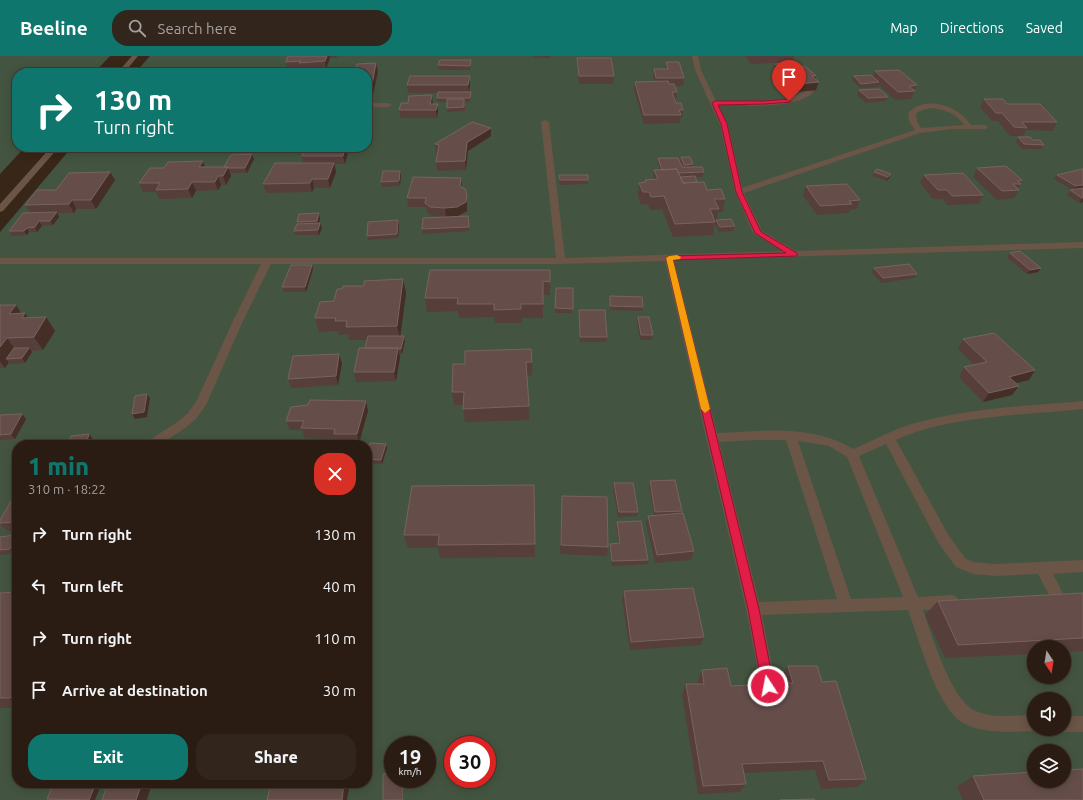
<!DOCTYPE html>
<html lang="en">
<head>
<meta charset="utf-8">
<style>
  body { margin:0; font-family:Ubuntu,sans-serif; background:#32251b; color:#f1f3f6; height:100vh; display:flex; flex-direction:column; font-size:15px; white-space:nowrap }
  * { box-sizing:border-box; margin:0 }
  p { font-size:13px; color:#a5a19f }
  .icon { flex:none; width:22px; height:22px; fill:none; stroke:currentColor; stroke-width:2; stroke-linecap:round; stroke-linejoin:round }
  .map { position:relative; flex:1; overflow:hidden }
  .side { position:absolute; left:12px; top:384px; width:360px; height:348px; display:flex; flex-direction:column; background:#2a1c12; border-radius:16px; box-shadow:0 2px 10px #0003,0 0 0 1px #463a32 }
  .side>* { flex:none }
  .hud { position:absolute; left:12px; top:12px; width:360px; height:84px; border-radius:16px; box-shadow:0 2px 10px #0003,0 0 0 1px #463a32; background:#0f766e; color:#fff; overflow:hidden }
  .needle { width:26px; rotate:168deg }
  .controls { position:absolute; left:1027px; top:584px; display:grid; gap:8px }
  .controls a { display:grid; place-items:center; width:44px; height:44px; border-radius:50%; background:#2a1c12; box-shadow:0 2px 10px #0003,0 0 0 1px #463a32; font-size:20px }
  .speed { position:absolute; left:384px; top:680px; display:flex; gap:8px; font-size:20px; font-weight:700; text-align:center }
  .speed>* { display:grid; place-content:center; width:52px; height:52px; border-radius:50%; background:#2a1c12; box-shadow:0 2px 10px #0003,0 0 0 1px #463a32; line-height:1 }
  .speed small { font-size:10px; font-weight:400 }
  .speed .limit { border:6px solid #d22; background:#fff; color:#111 }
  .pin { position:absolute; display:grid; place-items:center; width:34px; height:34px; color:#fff; margin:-41px -17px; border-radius:50% 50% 50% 0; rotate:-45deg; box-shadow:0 0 4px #0007 }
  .pin .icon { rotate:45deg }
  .me { position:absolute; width:44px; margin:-22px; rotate:349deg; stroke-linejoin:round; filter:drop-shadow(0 0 3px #0008) }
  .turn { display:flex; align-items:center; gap:14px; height:84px; padding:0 16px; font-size:18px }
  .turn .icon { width:52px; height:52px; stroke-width:2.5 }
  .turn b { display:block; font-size:28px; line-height:34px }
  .round { display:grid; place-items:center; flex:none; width:42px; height:42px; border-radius:16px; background:#32251b }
  .head { display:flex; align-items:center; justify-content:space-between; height:68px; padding:0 16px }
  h1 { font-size:24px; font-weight:800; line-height:30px; color:#0f766e }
  .button { display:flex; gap:8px; margin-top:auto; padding:8px 16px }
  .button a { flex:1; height:46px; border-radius:16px; background:#0f766e; color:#fff; font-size:16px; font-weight:800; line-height:46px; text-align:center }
  .button a+a { background:#32251b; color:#f1f3f6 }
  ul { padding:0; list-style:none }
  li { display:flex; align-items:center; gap:12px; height:52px; padding:0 16px }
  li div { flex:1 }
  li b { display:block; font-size:15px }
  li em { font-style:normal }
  header { display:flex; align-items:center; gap:24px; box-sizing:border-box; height:56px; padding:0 20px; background:#0f766e; color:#fff }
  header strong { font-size:19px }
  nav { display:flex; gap:22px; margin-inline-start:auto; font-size:14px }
  .search { width:280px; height:36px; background:#32251b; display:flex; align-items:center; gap:10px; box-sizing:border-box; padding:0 14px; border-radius:16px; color:#a5a19f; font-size:15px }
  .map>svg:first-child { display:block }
</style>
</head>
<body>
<header>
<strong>Beeline</strong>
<div class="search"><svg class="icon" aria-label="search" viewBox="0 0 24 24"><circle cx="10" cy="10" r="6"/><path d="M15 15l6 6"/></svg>Search here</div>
<nav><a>Map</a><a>Directions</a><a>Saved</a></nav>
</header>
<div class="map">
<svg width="1083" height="744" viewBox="0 0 1083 744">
  <rect width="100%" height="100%" fill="#382618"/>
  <path fill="#435540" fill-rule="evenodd" d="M0 0H110L94 17H17V91H25L0 118Z
    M150 0H1083V744H0V176L72 91H367V17H135ZM17 389H367V727H17ZM1034 591H1064V621H1034ZM1034 643H1064V673H1034ZM393 689H427V723H393ZM453 689H487V723H453ZM1034 695H1064V725H1034Z"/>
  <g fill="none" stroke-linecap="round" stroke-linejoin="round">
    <path fill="#6a5546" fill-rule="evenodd" d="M132 0H138L124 17H117Z
      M692 0H698L701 14 716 45C739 45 773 49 794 40 800 38 809 32 814 36 795 54 744 49 718 49L728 69 742 132 915 74 909 65 908 57C926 38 959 50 971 69H985L989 71 985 73H953L920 77 744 137 762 175 796 195 1083 186V192L674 204 717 377C763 375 812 368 853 393 873 385 891 374 912 368 967 352 1026 350 1083 345V353C1026 359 948 360 896 384L949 480 966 503 974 506 995 508 1083 504V516L1053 518 1066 543 1064 548 1059 550 1054 548 1038 518 995 520 973 518 956 511 939 488 886 388 859 400 918 541 952 539 957 541 959 546 957 551 952 553 923 554C932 579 951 645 976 655 993 663 1016 659 1034 659V673H1039L1034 675C1011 676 986 678 965 668 937 654 919 583 908 554L762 559 776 630 774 636 768 638 762 636 746 553 665 205 561 208H271L243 265 206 349 196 363 184 373 159 389H144L146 386 176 367 188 357 197 344 233 265 261 208H0V202H556L541 66 545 64 549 66 565 202 783 195 753 177 735 136 720 69 695 14ZM930 52C944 53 956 57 964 69L921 72 917 65 916 58 920 55ZM757 384H786L837 543 759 546 719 386ZM798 385 829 390 847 401 903 541 851 543Z
      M367 47H388L392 49 388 51H367Z
      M51 91H59L3 155 0 156V148Z
      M1064 660H1083V676H1064L1058 674 1064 673Z"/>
  </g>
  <path fill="#563e3b" d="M288 0H337V2H330L326 13 301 15V12L288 13 286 6Z
    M533 0H550V2H533Z
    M746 0H794L793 6 751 8Z
    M577 2 614 20 613 28H579L577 10Z
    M471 4V8L470 14H439L438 9Z
    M666 6 684 22 683 30H675L677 36 676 44H675L676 47 683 54 682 62H680V67L644 68 634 34 635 26H654L653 21 654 13H665Z
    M775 8 800 11 816 20 815 23 816 34 796 36 773 16Z
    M378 15 372 43H367V17Z
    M875 15 917 29 911 43 895 44 879 29 878 31 860 32 852 24 854 20 873 21Z
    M470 28 469 36H471V40L470 46H465V55L447 56V46H437V42L438 37H408L407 29Z
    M859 34 888 41 886 45 866 47 857 39Z
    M984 43 1007 48 1057 66 1053 75 1026 74 1023 80H1010L998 65H992L980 51Z
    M433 48 438 56 437 62H401L399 54Z
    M491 72V80L468 95 466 114 437 115 436 106 437 97H436L435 88Z
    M1018 81 1033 84 1044 89 1042 93H1022L1016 86Z
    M305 91H347L348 96 345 108H335L336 116 330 132H314L312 136 266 137 263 128 303 107 302 100Z
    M252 98 254 103 247 117H230L231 120 226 129H221L218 134 196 135 192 142 159 143 156 136H143L139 127 164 112 203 105 205 111H224Z
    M681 101 693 108V111L704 116 703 121H695L697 126 707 134 725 143 723 156H718L717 164 735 170 733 175 719 176 715 168V166L713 179 673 181 662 153 650 154 648 148 641 149 638 139 639 127 645 126V124L653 123 654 114H660L658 107V102L683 111 680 106Z
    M977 112 1022 124 1018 133 1019 134 1014 142 997 144 973 121Z
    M1083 113V146L1080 147 1067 139 1070 134H1072L1054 123 1057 119Z
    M400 115 401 119 400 130 382 131 381 126Z
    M110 116 115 124 96 153H76L74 157H58L59 161 53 169 42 170 37 176H29L27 179 12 180 9 175 30 157 25 149 56 134Z
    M874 116 891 118 889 122 887 125 872 120Z
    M559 119 588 124V128L560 129Z
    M924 119 983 139 979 148 947 149 943 143H933L920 127Z
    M806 130 860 144 857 153 850 154 848 157 817 159 803 139Z
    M462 131 467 148V155L458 160 446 161 431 160 427 156 426 151H408L407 142Z
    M319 157 320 162 319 167H320L322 172 319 179H295L294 175 298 168 297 166Z
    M468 160 469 175 423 178 422 173Z
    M398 164 399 169 398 182 368 184 367 180Z
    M1010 197 1038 216 1027 218 1007 202Z
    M874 212 917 218 915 222 881 227 872 217Z
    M313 213 306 236H284L282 231Z
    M430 214 550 226V239H543V262H522V267H495L494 261 459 262 458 255 427 256 425 242Z
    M403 223 406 237 400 280 405 285 402 298H399L400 301 396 325 356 326 354 316 365 292 367 284H349L348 278 339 279 338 275 319 276 315 262 334 245 342 233Z
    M556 232H573L572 257H555Z
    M610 240 643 251 642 255 610 254Z
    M0 249 21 257 28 262 46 261 55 275 43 294 31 295 32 296 25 307 10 308 9 306 5 312H0Z
    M579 254 607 281 606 286H580Z
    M638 261 653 279 652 284H640L637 266Z
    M963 283 1035 314 1029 324 1016 327 1019 330 1012 339 983 346 959 321 964 311 974 309 958 293Z
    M532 306V319L527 320 529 364 465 366 463 349H454L452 336 453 308Z
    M342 307 338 329 291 332 288 323Z
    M366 345 368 355 359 387H337L336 383 305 382 302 374H290L286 365Z
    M0 359 26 363 15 383 0 384Z
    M387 392 382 408H367V396Z
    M650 425 682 455 681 457 694 495 691 504 655 507 646 468 648 460 654 459 649 430Z
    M614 427 638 456 637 460 618 461 613 432Z
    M534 429 535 501 440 502 438 492H408L404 479Z
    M17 435V475H7L0 468V464Z
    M562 440 608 491 607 500 560 498Z
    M617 466 648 504V508L612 510 609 492 610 488 619 487 616 471Z
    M0 481 15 497 0 499Z
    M624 535 704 581 701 589 630 594 622 544Z
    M17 536V652H0V537Z
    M1083 537V595L1064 596V591H1034V598L945 602 925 559 938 545Z
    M788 610 822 626 866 723 857 731 821 733 815 714 744 717 746 728 740 736 698 738 682 639 686 628H698V624L702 614 731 630 783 628 781 621Z
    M973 720 1083 744H963L957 731Z"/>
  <path fill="#442e26" d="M324 0H330V2L326 13Z
    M376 7 378 15 372 43 371 34Z
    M470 20V28L469 37 468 29Z
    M812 20H816L815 27 819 26 816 34 796 36 798 28Z
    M432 39 433 48 431 54 430 48Z
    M438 48V56L437 62 436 54Z
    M491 72V80L468 95 466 114 465 105 466 87Z
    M345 91H347L348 96 345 108 343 100Z
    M252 98 254 103 247 117 245 112Z
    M203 105 206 114 199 111Z
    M334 107 336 116 330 132 328 123Z
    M228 111 231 120 226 129 223 120Z
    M400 115 401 119 400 130 399 125Z
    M110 116 115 124 96 153 91 144Z
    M891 118 889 122 887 125 888 121Z
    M218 120 221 129 218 134 215 126Z
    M461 122 462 131 460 139V130Z
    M312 123 314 132 312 136 310 127Z
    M192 126 196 135 192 142 188 133Z
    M1083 129V133L1074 135 1076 130Z
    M467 139V155L458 160 446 161 445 152Z
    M1082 142H1083V146L1080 147Z
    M72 144 76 153 74 157 69 148Z
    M57 156 59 161 53 169 50 165Z
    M319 157 320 162 319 169 317 165Z
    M398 164 399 169 398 182 397 178Z
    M39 165 42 170 37 176 35 171Z
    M320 167 322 172 319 179 318 174Z
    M27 172 29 176 27 179 24 175Z
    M312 209 313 213 306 236 305 231Z
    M1041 212 1038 216 1027 218 1030 214Z
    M403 223 406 237 400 283 397 270Z
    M16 249 23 260 25 257 34 270 9 258Z
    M46 261 55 275 43 294 34 281Z
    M404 280 405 285 402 298 401 293Z
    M7 282 16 295 6 303 9 306 5 312 0 305V291Z
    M29 292 32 296 25 307 22 302Z
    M398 292 400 301 396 325 394 316Z
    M339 298 342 307 338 329 336 320Z
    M1035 314 1029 324 1003 330 1009 321Z
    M1019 330 1012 339 983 346 989 337Z
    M147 338 150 342 147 361 135 363 132 358Z
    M366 345 368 355 359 387 357 378Z
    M22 358 26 363 15 383 11 378Z
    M89 378 93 383 91 389H87L86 388Z
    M386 388 387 392 382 408 381 404Z
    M16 479 17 481V492L15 497 10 493Z
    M17 628V647L10 642Z
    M403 723H404V744H403Z
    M96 727H102L95 744H89Z
    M142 727H152L147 744H136Z
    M344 727H350L347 744H342Z"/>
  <path fill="#654e4a" stroke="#78635e" d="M288 0H327L325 5 299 7 301 5 286 6Z
    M577 2H611L614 20H579Z
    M440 4H471L470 10 438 9Z
    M666 6H679L684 22H656L654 13H668Z
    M795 6 800 11 805 10 816 20H812L819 26 798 28 775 8Z
    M376 7 371 34 367 35V17H343V16L355 15 357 8Z
    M272 13H285L283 17H270Z
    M899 14 917 29 909 30 915 35 898 36 875 15Z
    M871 19 879 26 861 28 854 20Z
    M410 20H470L468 29H407Z
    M668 25 669 28H674L677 36H672L676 47H681L683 54H679L681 59H644L635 26Z
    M879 33 888 41 868 42 859 34Z
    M438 36H471L470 42H437Z
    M432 39 430 48H438L436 54H399L401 47H408L409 40Z
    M447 43H464V51L447 52Z
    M984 43H1003L1007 48H1040L1057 66H1022L1027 72 1014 71 1002 57H996Z
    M472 66 491 72 466 87H467L465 105 436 106 439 89 435 88Z
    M1018 81H1030L1033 84H1040L1044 89 1024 88Z
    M305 91H345L343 100H302Z
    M252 98 245 112H228V111H224L231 99Z
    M681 101H690L693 108 684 109Z
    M658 102H678L682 111H702L704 116 678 117 677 113 662 114Z
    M203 105 199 111H228L223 120H218L215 126H192L188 133 156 134 160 127H139L150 112H164L168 106Z
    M275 107H334L328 123H312L310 127 263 128Z
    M1006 110 1022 124 1018 125 1021 128H1013L1019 134 1002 135 977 112Z
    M677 113 683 127 704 126 707 134 721 133 725 143H714L719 153H710L715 166 675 168 664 140 651 141 649 136H643L639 127 646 126 645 124 658 123 654 114Z
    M877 113 891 118 888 121 874 116Z
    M1082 113H1083V129L1076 130 1057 119Z
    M383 115H400L399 125 381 126Z
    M110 116 91 144H72L69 148 25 149 37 134H56L69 117Z
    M963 117 983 139 952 140 947 134H938L924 119Z
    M559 119H588V124H560Z
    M695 120 697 126 683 127 680 121Z
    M413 121 461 122 460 130 465 133 467 139 466 146 457 151 445 152 430 151 425 147 426 142H407Z
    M847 128 860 144 849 145 852 148 820 150 806 130Z
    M1083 132V142H1082L1070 134Z
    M57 156 50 165H39L35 171 27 172 24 175H9L23 157Z
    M319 157 317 165 297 166 299 158Z
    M468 160 469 171 422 173 423 162Z
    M731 163 735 170 720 171 716 164Z
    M398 164 397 178 367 180 368 166Z
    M320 167 318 174 294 175 297 168Z
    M1020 195 1041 212 1030 214 1010 197Z
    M909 208 917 218 883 222 874 212Z
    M291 209H312L305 231H282Z
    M430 214H550V226L543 225V248H521V253L494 254V248H457L458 242H425Z
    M403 223 397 270 346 271 347 265H335L336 262H315L320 246 334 245 337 233H342L343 230H364V225Z
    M556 232H573V253L555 252Z
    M610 240 642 241 643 251 610 250Z
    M0 249H16L9 258 25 257 22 262 46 261 34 281 7 282 0 291Z
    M579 254H605L607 281H580Z
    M638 261H649L653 279H641Z
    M994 277 1035 314 1009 321 1019 330 989 337 964 311 987 306 963 283Z
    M368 280H404L401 293H398V292H365Z
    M14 292H29L22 302 6 303Z
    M359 292H398L394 316H354Z
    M531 293 532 306H526L529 350 463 353 464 336H452L453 308H465V295Z
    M339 298 336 320 288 323 293 300Z
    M147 338 144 356 132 358 135 340Z
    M310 344 366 345 357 378H334L335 373 301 372 304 365H286L291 351 308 349Z
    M22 358 11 378 0 379V359Z
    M89 378 86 388 76 389H67L71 380Z
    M370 387 386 388 381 404 367 403V396Z
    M675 424 682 455 655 456 650 425Z
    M614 427H633L638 456H619Z
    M534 429 535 488 438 489 439 479H404L412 430Z
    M17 435V466L0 467V464Z
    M562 440 607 441 608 491 561 489Z
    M683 457 694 495 657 499 648 460Z
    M641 465 648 504 612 505 610 488 620 487 617 466Z
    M16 479 10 493 0 494V481Z
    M693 532 704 581 631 586 624 535Z
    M17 536V628L10 642H0V537Z
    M1083 537V582L958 589 938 545Z
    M788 610H817L822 626 836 625 866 723 829 724 823 705 742 708 746 728 703 730 686 628H704L702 614 727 612 731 630 793 627Z
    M1083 713V744H984L973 720 1034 716V725H1064V714Z
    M393 716V723H403V744H383V718Z
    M54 727H96L89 744 47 743Z
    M108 727H142L136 744H102Z
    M271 727H344L342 744H267Z
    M814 743 815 744H780Z"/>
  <path fill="#e11d48" stroke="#92132f" d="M789 43 791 45 790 46 765 48 718 49 727 68 742 136 761 176 797 197V200L673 204 759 553 774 630 773 634 768 636 764 634 762 630 748 553 666 202 669 200 786 197 755 177 736 136 721 68 712 47 715 45H765Z"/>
  <path fill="#f59e0b" d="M677 199 681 201 680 203 673 204 710 353 705 357 701 353 666 202 669 200Z"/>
</svg>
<div class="controls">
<a><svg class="needle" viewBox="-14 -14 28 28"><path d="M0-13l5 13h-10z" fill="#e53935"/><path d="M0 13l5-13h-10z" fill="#a5a19f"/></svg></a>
<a><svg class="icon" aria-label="sound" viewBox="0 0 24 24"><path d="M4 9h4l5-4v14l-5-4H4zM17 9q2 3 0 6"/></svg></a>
<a><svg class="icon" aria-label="layers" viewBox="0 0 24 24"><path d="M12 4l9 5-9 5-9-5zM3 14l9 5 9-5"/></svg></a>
</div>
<div class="speed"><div>19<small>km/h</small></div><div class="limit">30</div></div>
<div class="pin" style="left:789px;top:45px;background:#d93025"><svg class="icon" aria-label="arrive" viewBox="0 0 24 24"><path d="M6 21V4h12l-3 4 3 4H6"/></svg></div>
<svg class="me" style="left:768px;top:630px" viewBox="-20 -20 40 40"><circle r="17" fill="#e11d48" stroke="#fff" stroke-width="3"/><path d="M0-11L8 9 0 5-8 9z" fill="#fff"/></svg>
<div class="hud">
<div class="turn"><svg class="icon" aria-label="right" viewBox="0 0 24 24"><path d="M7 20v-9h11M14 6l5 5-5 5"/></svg><div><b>130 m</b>Turn right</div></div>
</div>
<section class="side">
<div class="head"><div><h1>1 min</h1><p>310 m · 18:22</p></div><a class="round" style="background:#d93025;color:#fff"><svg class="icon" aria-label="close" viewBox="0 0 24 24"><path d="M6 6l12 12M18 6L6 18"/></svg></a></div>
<ul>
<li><svg class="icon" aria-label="right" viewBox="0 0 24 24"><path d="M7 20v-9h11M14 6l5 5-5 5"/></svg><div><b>Turn right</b></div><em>130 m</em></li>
<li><svg class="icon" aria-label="left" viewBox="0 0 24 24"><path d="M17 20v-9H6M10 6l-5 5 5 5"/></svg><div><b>Turn left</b></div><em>40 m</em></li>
<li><svg class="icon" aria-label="right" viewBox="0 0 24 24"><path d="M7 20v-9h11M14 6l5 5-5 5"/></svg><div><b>Turn right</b></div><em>110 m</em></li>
<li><svg class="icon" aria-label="arrive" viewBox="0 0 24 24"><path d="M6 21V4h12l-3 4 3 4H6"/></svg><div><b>Arrive at destination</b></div><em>30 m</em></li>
</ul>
<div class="button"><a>Exit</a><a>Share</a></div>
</section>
</div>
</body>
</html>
